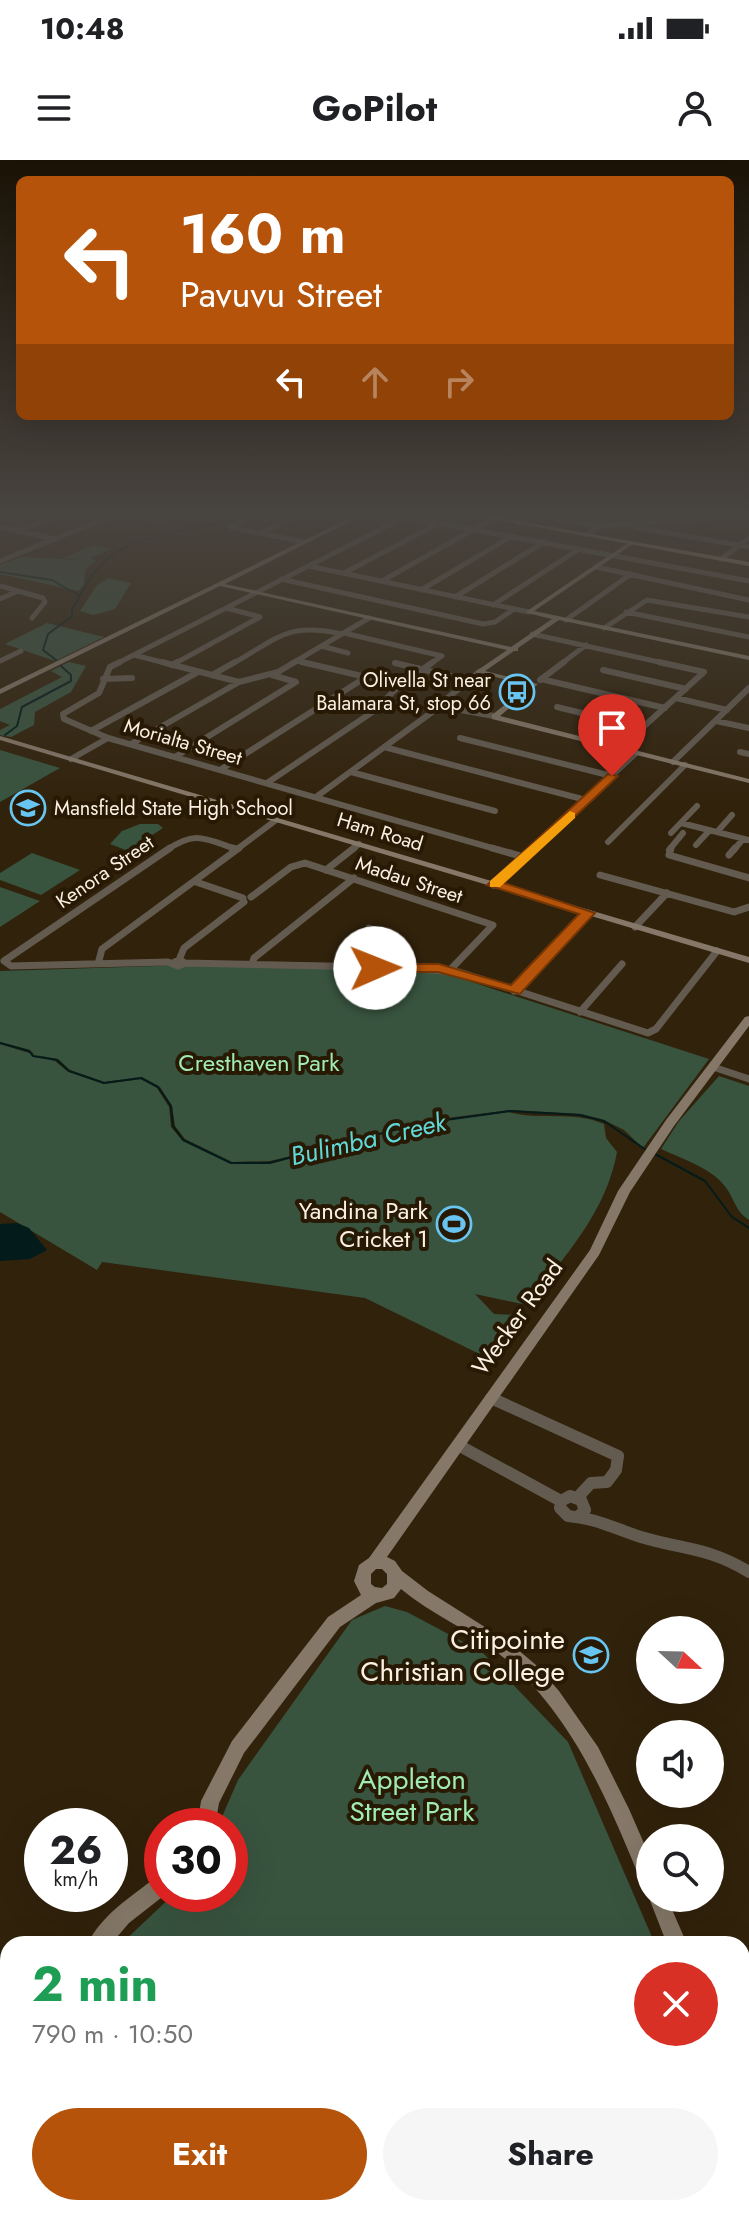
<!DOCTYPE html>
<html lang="en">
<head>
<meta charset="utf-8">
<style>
  body { margin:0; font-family:Jost,sans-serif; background:#f6f6f6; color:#202124; height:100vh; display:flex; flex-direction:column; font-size:30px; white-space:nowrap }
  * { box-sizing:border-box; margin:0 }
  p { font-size:26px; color:#757577 }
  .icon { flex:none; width:44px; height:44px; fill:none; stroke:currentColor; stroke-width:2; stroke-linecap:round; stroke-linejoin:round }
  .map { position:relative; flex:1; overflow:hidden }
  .panel { position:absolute; left:0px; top:1776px; width:750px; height:280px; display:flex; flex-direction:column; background:#fff; border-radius:24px 24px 0 0; box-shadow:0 8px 32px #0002 }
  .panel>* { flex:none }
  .banner { position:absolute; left:16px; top:16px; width:718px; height:244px; border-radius:12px; box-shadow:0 8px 32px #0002; background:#b45309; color:#fff; overflow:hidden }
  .needle { width:52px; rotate:112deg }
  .tools { position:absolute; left:636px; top:1456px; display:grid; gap:16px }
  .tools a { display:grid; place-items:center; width:88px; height:88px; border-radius:50%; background:#fff; box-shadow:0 8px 32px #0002; font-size:40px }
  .speed { position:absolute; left:24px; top:1648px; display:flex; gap:16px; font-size:40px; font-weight:700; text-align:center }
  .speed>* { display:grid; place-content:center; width:104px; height:104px; border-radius:50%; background:#fff; box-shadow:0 8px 32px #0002; line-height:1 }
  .speed small { font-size:20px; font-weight:400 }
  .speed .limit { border:12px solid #d22; background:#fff; color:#111 }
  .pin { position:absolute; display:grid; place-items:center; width:68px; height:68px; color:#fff; margin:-82px -34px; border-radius:50% 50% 50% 0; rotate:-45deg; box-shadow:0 0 8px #0007 }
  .pin .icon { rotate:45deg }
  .me { position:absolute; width:88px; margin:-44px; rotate:89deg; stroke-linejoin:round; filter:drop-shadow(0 0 6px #0008) }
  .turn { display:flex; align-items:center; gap:28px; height:168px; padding:0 32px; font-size:36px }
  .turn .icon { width:104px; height:104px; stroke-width:2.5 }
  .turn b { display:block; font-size:56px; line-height:68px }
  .lanes { display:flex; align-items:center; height:76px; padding:0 32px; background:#0003; justify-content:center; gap:40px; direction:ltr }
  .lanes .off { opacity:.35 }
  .round { display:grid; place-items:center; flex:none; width:84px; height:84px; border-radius:42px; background:#f6f6f6 }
  .headline { display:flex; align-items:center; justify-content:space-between; height:136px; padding:0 32px }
  h1 { font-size:48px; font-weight:700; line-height:60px; color:#1e9e55 }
  .primary-button { display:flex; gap:16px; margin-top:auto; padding:16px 32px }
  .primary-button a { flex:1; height:92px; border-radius:48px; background:#b45309; color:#fff; font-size:32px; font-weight:700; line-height:92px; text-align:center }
  .primary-button a+a { background:#f6f6f6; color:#202124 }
  .status { display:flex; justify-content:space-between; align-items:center; height:56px; padding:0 40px; background:#fff; direction:ltr }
  .status svg { height:22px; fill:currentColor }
  header { display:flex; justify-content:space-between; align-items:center; height:104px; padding:0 32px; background:#fff; font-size:36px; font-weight:700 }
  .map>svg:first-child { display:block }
</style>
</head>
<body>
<div class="status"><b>10:48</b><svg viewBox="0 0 49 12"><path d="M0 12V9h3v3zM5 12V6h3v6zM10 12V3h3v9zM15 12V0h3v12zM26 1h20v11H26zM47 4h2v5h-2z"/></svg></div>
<header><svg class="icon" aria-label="menu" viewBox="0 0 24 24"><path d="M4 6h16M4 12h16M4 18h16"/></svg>GoPilot<svg class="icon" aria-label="person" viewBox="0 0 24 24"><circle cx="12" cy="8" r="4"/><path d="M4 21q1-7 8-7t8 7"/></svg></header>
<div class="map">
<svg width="749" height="2056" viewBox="0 0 749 2056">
  <rect width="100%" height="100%" fill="#31220b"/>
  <path fill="#38543f" d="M93 385 111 389 91 398 96 401 85 410 84 425 78 431 0 414V405L20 397 85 400 63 398Z
    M108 418 131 423 115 449 93 455 80 451 97 425Z
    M47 463 104 477 55 501 5 484Z
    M69 502 86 506 71 532 35 552 34 565 11 577 0 575V570L10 565 0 561V549L62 517 51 511Z
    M0 590 60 608 0 642Z
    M140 664H158L163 668 128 691 110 684 122 671Z
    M32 693 80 710 41 735 0 720V713Z
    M0 727 40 741 0 767Z
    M189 805 438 811 709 899 643 988 624 970 604 960 581 954 510 950 416 962 380 975 270 1001 232 1002 185 979 175 966 172 946 160 927 142 917 104 922 70 910 58 899 35 895 30 890 0 882V811Z
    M0 884 55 901 67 911 104 924 141 919 157 928 169 947 171 967 182 980 230 1003 270 1004 418 964 509 952C538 961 572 950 604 964L606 978 617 992C606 1053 564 1097 527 1145L475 1134 494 1154 519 1155 525 1163 496 1202 365 1138 102 1102 97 1110 0 1052Z
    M719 916 749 926V1060C736 1052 735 1041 727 1029 713 1008 682 999 661 989L679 961Z
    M385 1446 407 1452 482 1492 568 1582 655 1784H121L174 1734H230V1666H218L238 1620 352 1460Z
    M8 1949V2048H343L336 2056H0V1961Z
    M742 2007 749 2025V2056H508L496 2048H742Z"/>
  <path fill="#031b1b" d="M17 1063 29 1068 47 1090 30 1099 0 1101V1064Z"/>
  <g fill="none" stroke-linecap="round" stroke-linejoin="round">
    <path stroke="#031b1b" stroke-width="2" d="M0 412 52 420 80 436
      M56 500 43 490 48 474 72 456V449C82 433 90 415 104 402 139 369 196 373 240 356
      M5 575 17 566 22 547 71 521V515L61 506
      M0 883 29 891 33 896 57 900 69 911 104 923 141 918 158 927 171 946 173 966 183 980 231 1003H269L417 964 510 951 580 955 604 961 646 990
      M655 994 705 1021 732 1057 749 1068"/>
    <path stroke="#635b50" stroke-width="5" d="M252 356 230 367 304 382
      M542 356 600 366
      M0 359 9 356
      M153 363 172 356
      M519 363 531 356
      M0 367 55 379
      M635 367 749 387
      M20 370 58 356
      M260 373 291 359
      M587 375 600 366 733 356
      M721 399 749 378
      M0 401 112 356
      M309 406 529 452
      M596 407 749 440
      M344 413 439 363
      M281 419 483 464 495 462 514 449
      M382 421 494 358
      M0 426 43 438 45 442 32 458
      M421 430 512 376
      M455 437 544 382
      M0 439 18 431
      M493 445 579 389
      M626 452 749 477
      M566 460 631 414
      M604 468 647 440 749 457
      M344 473 442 496 430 504
      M532 474 668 504
      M321 486 348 493
      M134 495 169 504
      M0 501 21 491
      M297 501 310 504
      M395 503 400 504
      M116 504 405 357 749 421
      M174 504 260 457 226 448
      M232 504C279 478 286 462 342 474
      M291 504 369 458
      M561 504 586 485"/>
    <path stroke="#635b50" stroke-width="6" d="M120 502 110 507 99 533 63 554 64 559 108 578 499 690
      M162 502 239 522
      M302 502 400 525
      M395 503 468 520
      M172 505 177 502
      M603 510 686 529
      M212 515 235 502
      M103 519 132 518
      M541 519 665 548
      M540 520 564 502
      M676 538 727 550
      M439 545 479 512
      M444 547 494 556
      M557 547 643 568
      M716 561 749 568
      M91 571 198 512
      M460 578 612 616
      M131 584 239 522 278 512 295 502
      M384 587 586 640
      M619 589 704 512 659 502
      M740 592 749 594
      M175 597 296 522 272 515
      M71 599 108 578
      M673 602 749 528
      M220 610 366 517
      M351 612 495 651
      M267 623 374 551 400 525 433 502
      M316 637 439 547
      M681 663 749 680
      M717 672 732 655
      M671 673 697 646
      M608 682 685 605
      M696 685 709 671
      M167 690C196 670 205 679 236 689
      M236 690 276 660
      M352 690 359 684
      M532 690 636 593
      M669 690 683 673
      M734 690 743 679"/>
    <path stroke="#635b50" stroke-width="7" d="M170 688 4 801 11 806 168 802 178 806 185 803 179 800 173 803
      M232 688 236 689
      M492 688 524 697
      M671 688 669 695 749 718
      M729 695 735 688
      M326 710 354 688
      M600 715 734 752 749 747
      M196 722 243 738
      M494 725 534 688
      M251 737 291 707 305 703 493 765 450 810
      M635 767 667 733
      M369 768 399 778 382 803
      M179 800 184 788 244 742
      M377 807a5 5 0 1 1 10 0a5 5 0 1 1-10 0Z
      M185 803 375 807
      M98 804 102 789 239 688
      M252 804 254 798 354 718
      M389 807 459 812 648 873 656 869 717 791
      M514 831 588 753
      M580 852 622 804
      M713 907 749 919"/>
    <path stroke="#635b50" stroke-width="12" d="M491 1238 618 1296 616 1310 607 1322 591 1323 578 1337
      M458 1285 561 1341
      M580 1355 585 1350 581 1340 570 1336 561 1341 560 1348 568 1356C596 1358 615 1369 641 1377 684 1390 708 1387 749 1412"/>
    <path fill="#857868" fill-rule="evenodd" d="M354 356H361L225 424 511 487 552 459 527 453V451L629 382H633V384L534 451 749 496V500L559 460 518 488V491H514L485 511 538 524 500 556 749 619V623L492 559V555L529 525 475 512 507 490 220 426 0 534V529Z
      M0 576 749 797V803L0 580Z
      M749 856V866L674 966 630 1032 599 1095 387 1397 395 1401 402 1411 428 1431 510 1483 536 1505 559 1531 598 1587 629 1649 650 1697V1728L643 1726C608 1641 572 1552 498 1493 468 1469 431 1454 401 1429L394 1438 376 1443 340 1467 244 1593 219 1643 215 1666H197L201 1641 232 1581 328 1457 361 1435 354 1421 359 1405 369 1398 590 1090 618 1031 666 960 745 857ZM376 1409H382L387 1414V1424L382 1428 375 1427 371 1424V1414Z
      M162 1716V1734H166L129 1763 111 1784H88C100 1756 132 1736 155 1718Z
      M650 1735V1738H667L687 1784H667L649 1738Z
      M8 1902V1929L0 1933V1906Z
      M742 1930 749 1932V1966L742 1964Z"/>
    <path fill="#9f8f7a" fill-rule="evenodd" d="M477 356H489L749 402V406Z"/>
  </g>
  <linearGradient id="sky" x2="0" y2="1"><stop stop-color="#1b1306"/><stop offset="0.55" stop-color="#48443f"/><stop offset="1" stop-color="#48443f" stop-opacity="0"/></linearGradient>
  <rect width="749" height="644" fill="url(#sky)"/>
  <path fill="#b45309" stroke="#753606" stroke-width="2" d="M608 614 618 616 504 723 595 753 520 834 438 812H392L382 816 368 808 375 804H439L511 825 579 754 487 725Z"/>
  <path fill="#f59e0b" d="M570 651 575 653V658L500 727H490V721Z"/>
  <defs>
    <g id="bus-ring" transform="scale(1.8)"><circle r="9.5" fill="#271903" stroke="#68c4f0" stroke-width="1.5"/><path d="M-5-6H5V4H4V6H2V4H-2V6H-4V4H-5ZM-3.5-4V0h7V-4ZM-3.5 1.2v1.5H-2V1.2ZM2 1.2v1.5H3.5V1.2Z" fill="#68c4f0"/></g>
    <g id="school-ring" transform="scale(1.8)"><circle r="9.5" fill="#271903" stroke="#68c4f0" stroke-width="1.5"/><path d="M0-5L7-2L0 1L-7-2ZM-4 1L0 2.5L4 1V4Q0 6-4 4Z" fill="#68c4f0"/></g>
    <g id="stadium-ring" transform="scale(1.8)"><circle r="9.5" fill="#271903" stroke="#68c4f0" stroke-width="1.5"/><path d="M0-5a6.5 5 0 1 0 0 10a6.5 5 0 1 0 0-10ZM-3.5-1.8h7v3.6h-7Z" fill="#68c4f0"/></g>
  </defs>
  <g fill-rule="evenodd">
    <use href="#bus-ring" x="517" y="532"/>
    <use href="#school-ring" x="28" y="648"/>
    <use href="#stadium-ring" x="454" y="1064"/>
    <use href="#school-ring" x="591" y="1495"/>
  </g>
  <g text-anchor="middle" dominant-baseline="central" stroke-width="8" stroke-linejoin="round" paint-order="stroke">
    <g font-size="20" fill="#fbf1e3" stroke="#271903" text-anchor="end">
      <text x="491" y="520">Olivella St near<tspan x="491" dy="23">Balamara St, stop 66</tspan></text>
      <text x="54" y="648" text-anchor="start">Mansfield State High School</text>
    </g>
    <g font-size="20" fill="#fbf1e3" stroke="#271903">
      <text transform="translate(183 582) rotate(16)">Morialta Street</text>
      <text transform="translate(380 672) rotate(17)">Ham Road</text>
      <text transform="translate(105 712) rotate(-34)">Kenora Street</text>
      <text transform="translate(409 720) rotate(18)">Madau Street</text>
    </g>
    <g font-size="24" fill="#a0ebb3" stroke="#271903">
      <text x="259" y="902">Cresthaven Park</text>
    </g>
    <g font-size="24" fill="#fbf1e3" stroke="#271903" text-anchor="end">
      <text x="428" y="1050">Yandina Park<tspan x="428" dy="28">Cricket 1</tspan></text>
    </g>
    <g font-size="24" fill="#fbf1e3" stroke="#271903">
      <text transform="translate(517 1157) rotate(-54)">Wecker Road</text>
    </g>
    <g font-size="26" font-style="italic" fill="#60d8d8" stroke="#271903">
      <text transform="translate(368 979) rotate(-13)">Bulimba Creek</text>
    </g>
    <g font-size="28" fill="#fbf1e3" stroke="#271903" text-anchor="end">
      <text x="565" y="1479">Citipointe<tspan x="565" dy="32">Christian College</tspan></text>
    </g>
    <g font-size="28" fill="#a0ebb3" stroke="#271903">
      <text x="412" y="1619">Appleton<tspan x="412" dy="32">Street Park</tspan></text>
    </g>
  </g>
</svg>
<div class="tools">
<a><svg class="needle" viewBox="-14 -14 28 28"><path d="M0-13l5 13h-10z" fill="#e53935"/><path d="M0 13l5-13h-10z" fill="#757577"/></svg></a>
<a><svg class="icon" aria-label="sound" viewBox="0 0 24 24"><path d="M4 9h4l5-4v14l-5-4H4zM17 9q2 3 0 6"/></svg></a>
<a><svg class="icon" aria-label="search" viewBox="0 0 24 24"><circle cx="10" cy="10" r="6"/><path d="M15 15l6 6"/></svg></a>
</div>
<div class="speed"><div>26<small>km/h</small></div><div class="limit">30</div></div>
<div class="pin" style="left:612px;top:616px;background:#d93025"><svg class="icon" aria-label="arrive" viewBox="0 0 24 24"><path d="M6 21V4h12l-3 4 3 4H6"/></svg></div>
<svg class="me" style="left:375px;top:808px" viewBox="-20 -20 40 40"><circle r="19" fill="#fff"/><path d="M0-13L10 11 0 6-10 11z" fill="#b45309"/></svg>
<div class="banner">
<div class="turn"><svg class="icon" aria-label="left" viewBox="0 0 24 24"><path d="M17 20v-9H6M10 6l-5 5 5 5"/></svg><div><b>160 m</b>Pavuvu Street</div></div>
<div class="lanes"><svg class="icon" aria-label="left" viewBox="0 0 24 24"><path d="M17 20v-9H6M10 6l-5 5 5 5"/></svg><svg class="icon off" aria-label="ahead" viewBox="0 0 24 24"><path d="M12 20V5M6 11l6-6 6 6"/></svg><svg class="icon off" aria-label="right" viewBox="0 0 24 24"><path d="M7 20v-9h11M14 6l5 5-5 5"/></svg></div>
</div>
<section class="panel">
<div class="headline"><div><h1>2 min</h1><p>790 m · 10:50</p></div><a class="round" style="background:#d93025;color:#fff"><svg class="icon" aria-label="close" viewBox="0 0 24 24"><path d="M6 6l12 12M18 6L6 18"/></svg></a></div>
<div class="primary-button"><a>Exit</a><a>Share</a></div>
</section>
</div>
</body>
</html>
